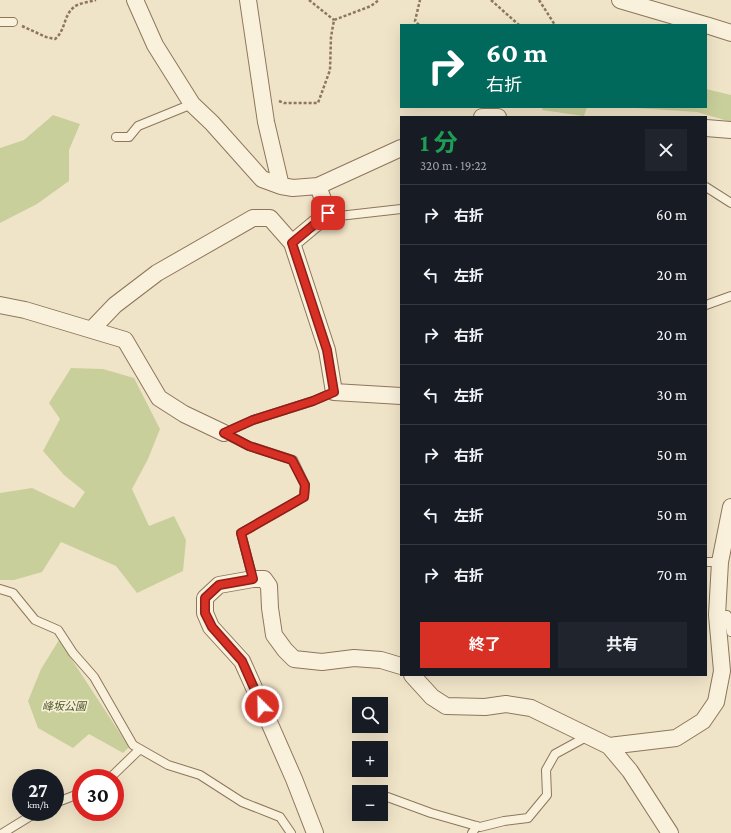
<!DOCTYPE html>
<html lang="ja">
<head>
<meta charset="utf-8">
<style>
  body { margin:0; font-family:"Crimson Pro","Noto Sans JP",serif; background:#20242c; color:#f1f3f6; height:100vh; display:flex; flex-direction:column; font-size:15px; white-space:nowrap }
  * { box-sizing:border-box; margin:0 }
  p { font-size:13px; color:#9ea1a6 }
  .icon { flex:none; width:22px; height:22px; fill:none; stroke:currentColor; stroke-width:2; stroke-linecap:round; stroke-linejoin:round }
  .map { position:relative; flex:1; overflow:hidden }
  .side { position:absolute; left:400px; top:116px; width:307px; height:560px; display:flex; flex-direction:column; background:#171b24; border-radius:0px; box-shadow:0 4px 16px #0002 }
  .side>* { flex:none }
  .hud { position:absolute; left:400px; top:24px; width:307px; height:84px; border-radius:0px; box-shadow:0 4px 16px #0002; background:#00695c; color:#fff; overflow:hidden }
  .tools { position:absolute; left:352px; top:697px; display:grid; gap:8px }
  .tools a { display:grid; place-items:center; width:36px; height:36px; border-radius:0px; background:#171b24; box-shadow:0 4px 16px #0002; font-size:20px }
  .speed { position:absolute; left:12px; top:769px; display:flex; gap:8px; font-size:20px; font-weight:700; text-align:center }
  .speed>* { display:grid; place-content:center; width:52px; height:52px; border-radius:50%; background:#171b24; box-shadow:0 4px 16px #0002; line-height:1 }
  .speed small { font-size:10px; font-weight:400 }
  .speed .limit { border:6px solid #d22; background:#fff; color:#111 }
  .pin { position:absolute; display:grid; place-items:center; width:34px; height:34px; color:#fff; margin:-17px; border-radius:8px; box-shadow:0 2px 6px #0006 }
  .me { position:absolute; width:44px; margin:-22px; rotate:337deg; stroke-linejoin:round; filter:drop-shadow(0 0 3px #0008) }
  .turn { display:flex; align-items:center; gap:14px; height:84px; padding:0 20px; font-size:18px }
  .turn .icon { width:52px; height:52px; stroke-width:2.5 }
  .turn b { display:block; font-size:28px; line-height:34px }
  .round { display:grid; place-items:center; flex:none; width:42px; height:42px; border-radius:0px; background:#20242c }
  .overview { display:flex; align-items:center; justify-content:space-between; height:68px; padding:0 20px }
  h1 { font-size:24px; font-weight:700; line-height:30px; color:#1e9e55 }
  .action { display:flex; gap:8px; margin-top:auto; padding:8px 20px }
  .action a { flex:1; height:46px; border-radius:0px; background:#d93025; color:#fff; font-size:16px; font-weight:700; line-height:46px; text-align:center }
  .action a+a { background:#20242c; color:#f1f3f6 }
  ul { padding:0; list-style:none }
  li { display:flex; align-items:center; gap:12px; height:60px; padding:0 20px; border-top:1px solid #363941 }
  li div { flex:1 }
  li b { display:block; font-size:15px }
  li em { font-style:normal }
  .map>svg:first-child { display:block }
</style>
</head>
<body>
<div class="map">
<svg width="731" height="833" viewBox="0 0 731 833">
  <rect width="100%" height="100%" fill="#f0e4c8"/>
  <path fill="#c9cf9b" d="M706 89 731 95V122L697 112 621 107H706Z
    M543 107H587L584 116 542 110Z
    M53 115 80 124 69 150V181L37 204 0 223V148L24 140Z
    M71 368 103 369 134 378 160 429 148 459 132 489 149 526 174 516 186 540 183 571 137 593 116 566 61 542 42 572 14 580H0V493L32 488 74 508 85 492 64 475 43 451 60 419 49 403Z
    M59 640 129 747 123 753 89 734 73 748 38 728 28 701 41 669Z"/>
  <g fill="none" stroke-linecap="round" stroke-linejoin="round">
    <g stroke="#8d765c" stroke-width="10">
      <path id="service" d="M0 22H13
        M116 137H129L138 126 192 104
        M706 187 731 203
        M328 213 339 216 401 209
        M706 305 731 296
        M224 433 249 446 293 460 305 485 304 497 241 533 253 579
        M224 433 253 420 313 401 334 392
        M706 562H720
        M0 589 13 593 35 620 58 630 73 653 94 677 133 745 168 765 200 775 242 802 280 817 291 833
        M717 615H727L731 632
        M110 778 140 749
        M382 795 431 813 480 827 504 821 528 818 547 795 546 770 555 754 588 736
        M55 803 81 793
        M3 833 37 812
        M472 833 477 826"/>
    </g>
    <g stroke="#8d765c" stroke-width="18">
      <path id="minor" d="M135 0 155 45 192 104 212 123 262 179 281 186 293 188 318 186 401 148
        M248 0 266 122 281 186
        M620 0 705 25
        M706 25 731 33
        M482 117H498
        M706 128 731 130
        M292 243 327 350 334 392 401 396
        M0 305 25 310 125 340 159 398 184 414 224 433
        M92 329 115 305 157 273 253 218H270L292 243 328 213 318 186
        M412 675 432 697 446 706 485 707 506 704 531 708 609 746 630 771 670 833
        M609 746 676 738 703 721 716 702 722 671 717 615 720 562 731 507
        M315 833 294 779 251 681 242 661 211 627 205 613V598L219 585 253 579H264L269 586 270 608 274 635 285 650 294 659 322 662 354 658 381 660 401 666"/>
    </g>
    <path stroke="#8d765c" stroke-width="2.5" stroke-dasharray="3 2" stroke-linecap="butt" d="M309 0 334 20
      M491 0 519 25
      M539 0 555 25
      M419 25 415 21 420 0
      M22 26 46 37 55 39C66 30 63 16 74 7 79 3 89 2 96 0
      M279 101 284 103H318L330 70 331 37 334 20 371 6 379 0"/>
    <use href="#service" stroke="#faf1dc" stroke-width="8"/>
    <use href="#minor" stroke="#faf1dc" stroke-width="16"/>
  </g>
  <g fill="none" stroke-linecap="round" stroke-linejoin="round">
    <g stroke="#8d1f18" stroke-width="10">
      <path id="route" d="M262 706 242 661 212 627 205 613V598L219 585 253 579 241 533 304 497 305 485 292 460 249 446 224 433 253 420 313 401 334 392 327 350 292 243 328 213"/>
    </g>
    <use href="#route" stroke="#d93025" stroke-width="7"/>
  </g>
  <g text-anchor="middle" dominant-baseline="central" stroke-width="3.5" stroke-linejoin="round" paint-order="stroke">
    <g font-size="11" font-style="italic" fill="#4d5a26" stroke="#f7eed8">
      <text x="64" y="706">峰坂公園</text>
    </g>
  </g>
</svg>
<div class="tools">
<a><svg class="icon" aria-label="search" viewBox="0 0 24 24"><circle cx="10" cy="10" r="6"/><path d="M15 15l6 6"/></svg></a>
<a>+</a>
<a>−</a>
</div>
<div class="speed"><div>27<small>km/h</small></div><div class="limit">30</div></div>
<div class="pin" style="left:328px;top:213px;background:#d93025"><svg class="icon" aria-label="arrive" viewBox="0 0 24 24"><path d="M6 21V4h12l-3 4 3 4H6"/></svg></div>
<svg class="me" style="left:262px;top:706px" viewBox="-20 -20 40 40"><circle r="17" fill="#d93025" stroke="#fff" stroke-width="3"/><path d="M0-11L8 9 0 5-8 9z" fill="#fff"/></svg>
<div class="hud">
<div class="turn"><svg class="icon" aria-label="right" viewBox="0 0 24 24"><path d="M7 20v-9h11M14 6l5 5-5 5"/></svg><div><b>60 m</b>右折</div></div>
</div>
<section class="side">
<div class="overview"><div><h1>1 分</h1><p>320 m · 19:22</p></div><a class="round"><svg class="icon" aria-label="close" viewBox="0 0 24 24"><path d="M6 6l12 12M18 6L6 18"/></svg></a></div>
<ul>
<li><svg class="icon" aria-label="right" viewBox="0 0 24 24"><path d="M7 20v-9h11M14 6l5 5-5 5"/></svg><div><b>右折</b></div><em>60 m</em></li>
<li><svg class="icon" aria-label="left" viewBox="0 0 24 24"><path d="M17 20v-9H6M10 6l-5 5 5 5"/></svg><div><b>左折</b></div><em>20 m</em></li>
<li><svg class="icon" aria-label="right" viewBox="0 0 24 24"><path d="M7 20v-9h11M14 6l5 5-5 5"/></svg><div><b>右折</b></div><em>20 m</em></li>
<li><svg class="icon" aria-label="left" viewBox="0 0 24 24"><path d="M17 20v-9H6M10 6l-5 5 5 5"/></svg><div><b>左折</b></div><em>30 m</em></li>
<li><svg class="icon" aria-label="right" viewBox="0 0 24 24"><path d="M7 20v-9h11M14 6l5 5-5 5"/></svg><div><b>右折</b></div><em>50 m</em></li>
<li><svg class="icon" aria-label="left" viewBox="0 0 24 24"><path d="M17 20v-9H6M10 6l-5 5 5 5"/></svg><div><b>左折</b></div><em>50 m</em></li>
<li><svg class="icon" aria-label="right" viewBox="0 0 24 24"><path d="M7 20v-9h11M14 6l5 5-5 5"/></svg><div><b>右折</b></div><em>70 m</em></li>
</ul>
<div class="action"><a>終了</a><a>共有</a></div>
</section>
</div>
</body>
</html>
